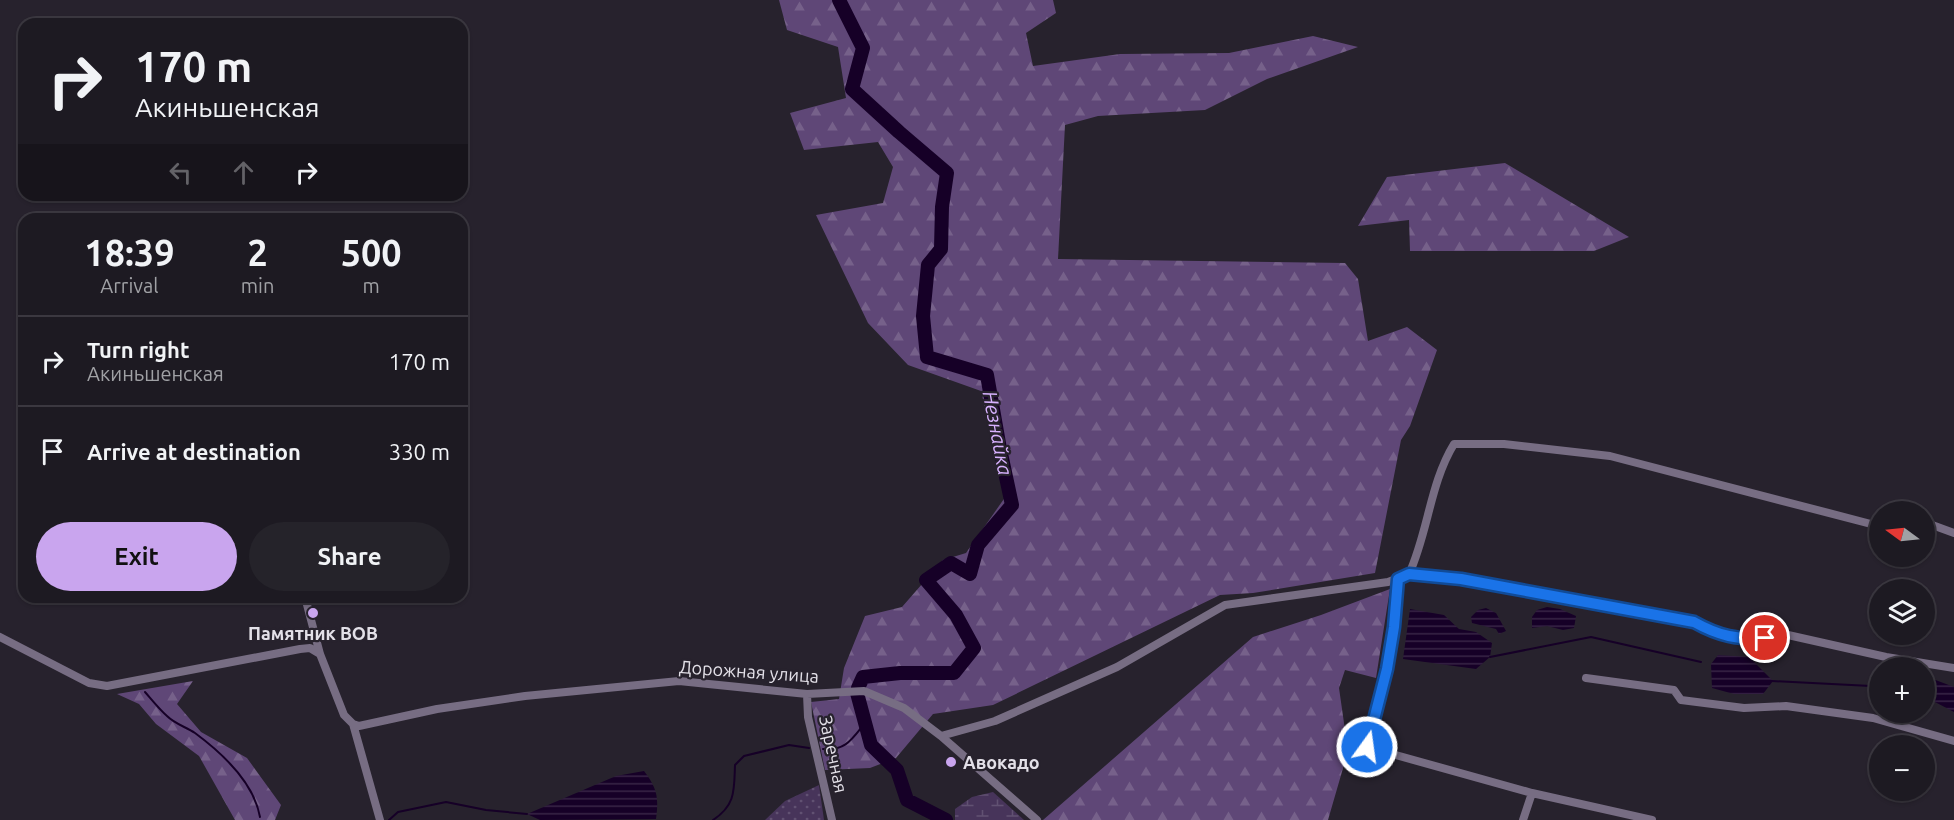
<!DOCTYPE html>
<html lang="en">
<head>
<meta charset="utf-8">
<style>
  body { margin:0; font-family:Ubuntu,sans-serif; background:#25232a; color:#f1f3f6; height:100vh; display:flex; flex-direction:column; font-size:22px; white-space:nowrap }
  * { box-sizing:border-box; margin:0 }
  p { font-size:20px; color:#a0a1a5 }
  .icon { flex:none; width:33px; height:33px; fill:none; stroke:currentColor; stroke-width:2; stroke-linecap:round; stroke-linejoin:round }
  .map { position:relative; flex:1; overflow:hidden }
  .side { position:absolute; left:18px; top:213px; width:450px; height:390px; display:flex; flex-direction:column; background:#1d1a22; border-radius:18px; box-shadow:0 2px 4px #0004,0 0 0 2px #3b3840 }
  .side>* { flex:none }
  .banner { position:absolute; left:18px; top:18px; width:450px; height:183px; border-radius:18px; box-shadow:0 2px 4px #0004,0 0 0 2px #3b3840; background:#1d1a22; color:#f1f3f6; overflow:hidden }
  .needle { width:39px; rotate:285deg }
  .fabs { position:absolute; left:1869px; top:501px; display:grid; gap:12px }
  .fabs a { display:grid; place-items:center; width:66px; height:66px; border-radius:50%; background:#1d1a22; box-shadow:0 2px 4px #0004,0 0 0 2px #3b3840; font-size:30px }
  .pin { position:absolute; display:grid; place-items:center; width:51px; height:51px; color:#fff; margin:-26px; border:3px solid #fff; border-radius:50%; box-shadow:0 2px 6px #0007 }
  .me { position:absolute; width:66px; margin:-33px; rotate:14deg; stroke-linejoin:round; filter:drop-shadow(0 0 4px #0008) }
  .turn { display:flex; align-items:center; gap:21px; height:126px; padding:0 18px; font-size:27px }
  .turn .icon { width:78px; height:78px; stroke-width:2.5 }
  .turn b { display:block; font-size:42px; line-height:51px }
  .lanes { display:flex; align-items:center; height:57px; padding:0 18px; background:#0003; justify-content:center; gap:30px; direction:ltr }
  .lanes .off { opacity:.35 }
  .eta { display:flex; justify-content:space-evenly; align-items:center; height:102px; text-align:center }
  .eta b { font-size:36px; font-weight:700; line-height:42px }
  .primary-button { display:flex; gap:12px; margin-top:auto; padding:12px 18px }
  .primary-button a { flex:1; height:69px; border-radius:36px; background:#c9a5ee; color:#111; font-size:24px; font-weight:700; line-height:69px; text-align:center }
  .primary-button a+a { background:#25232a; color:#f1f3f6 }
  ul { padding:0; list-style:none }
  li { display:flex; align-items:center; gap:18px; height:90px; padding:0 18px; border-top:2px solid #3b3840 }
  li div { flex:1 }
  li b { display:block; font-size:22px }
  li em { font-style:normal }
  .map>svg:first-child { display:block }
</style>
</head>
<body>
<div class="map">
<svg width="1954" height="820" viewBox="0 0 1954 820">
  <defs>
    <pattern id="green-dots" width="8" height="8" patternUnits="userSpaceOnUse" patternTransform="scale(1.5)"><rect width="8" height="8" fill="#47345a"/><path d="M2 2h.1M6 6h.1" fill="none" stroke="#615172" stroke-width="1.8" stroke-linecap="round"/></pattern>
    <pattern id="forest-firs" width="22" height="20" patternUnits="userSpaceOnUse" patternTransform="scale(1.5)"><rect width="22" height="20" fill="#5f4777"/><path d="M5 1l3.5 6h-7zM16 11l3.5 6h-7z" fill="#76618a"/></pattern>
    <pattern id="wetland-marsh" width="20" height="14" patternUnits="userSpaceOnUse" patternTransform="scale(1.5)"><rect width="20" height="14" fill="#47345a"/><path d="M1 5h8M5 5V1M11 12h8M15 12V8" fill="none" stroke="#615172"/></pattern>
    <pattern id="water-rules" width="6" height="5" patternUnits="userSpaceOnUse" patternTransform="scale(1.5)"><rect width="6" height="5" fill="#160027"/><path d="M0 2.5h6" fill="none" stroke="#382546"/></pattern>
  </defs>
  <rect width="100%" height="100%" fill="#27222d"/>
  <path fill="url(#green-dots)" d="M819 785 824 820H765L785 801Z"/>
  <path fill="url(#forest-firs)" d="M779 0H1053L1056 13 1026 33 1033 66 1120 54 1229 53 1313 36 1358 47 1267 79 1205 110 1098 116 1065 125 1058 259 1345 263 1358 279 1368 341 1407 327 1437 350 1410 426 1401 440 1375 573 1253 593 1220 595 993 705 933 714 896 758 870 768 825 770 811 702 839 699 844 668 865 616 902 607 943 560 966 553 1006 496 981 391 908 365 868 323 816 215 883 203 893 167 878 142 804 150 790 113 846 98 838 47 787 30Z
    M1505 163 1629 237 1594 251H1410L1409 220 1358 226 1387 177Z
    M1390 589 1376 678 1345 670 1339 688 1348 751 1328 820H1043L1253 637 1321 615Z
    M193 681 177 704 201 732 247 758 281 805 275 820H235L199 756 156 724 139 704 117 694Z"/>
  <path fill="url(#wetland-marsh)" d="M993 792 1024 820H955V809L972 797Z"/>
  <path fill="url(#water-rules)" d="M1547 607 1560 609 1576 616 1574 628 1563 630 1547 626 1532 628V617L1537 610Z
    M1486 608 1496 613 1506 631 1499 634 1496 629 1472 623 1471 617 1478 610Z
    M1410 609 1444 615 1459 629 1476 632 1492 643 1490 657 1476 669 1403 659Z
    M1718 655 1749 657 1773 681 1763 694H1734L1712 688 1711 664Z
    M1925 676 1954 687V712L1935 702 1925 705Z
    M644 771C657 788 659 797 656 819L540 820 527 814 616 776Z"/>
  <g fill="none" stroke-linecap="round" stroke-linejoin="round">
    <path stroke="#160027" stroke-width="2" d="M1490 657 1591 637 1701 662
      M1772 681 1871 686
      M145 692C152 700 159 709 167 716 175 724 186 727 195 733 222 753 254 783 260 817
      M823 749C846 751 852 739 865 723
      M389 820 398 812 446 802 486 810 527 814
      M713 820C736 805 734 790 735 765L744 756 789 745 809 748"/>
    <path stroke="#160027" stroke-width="14" d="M839 0 863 48 852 89 899 132 947 173 942 207 941 249 928 265 923 316 927 357 987 375 1000 449 1012 505 978 545 970 574 951 563 926 580 956 615 974 648 954 673H900L863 677 858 688
      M857 693 871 745 897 770 907 800 946 820"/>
    <path stroke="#776d83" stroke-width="8" d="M1924 522 1954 533
      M1409 574 1462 579 1694 623 1707 629 1743 640 1788 635 1886 657 1954 668
      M1398 579 1394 627 1387 669 1367 747 1532 793
      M305 597 320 654 344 715 353 724 359 726 437 709 525 696 679 681 807 694 864 691 904 708 941 736 995 721 1117 667 1225 605 1388 582 1409 574C1428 533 1430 483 1454 444H1504L1610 456 1871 524 1880 525
      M0 637 89 683 107 686 300 649 310 648 320 654
      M1586 678 1674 690 1681 700 1744 708 1786 706 1873 718 1954 741
      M807 694 808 717 832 820
      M353 724 380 820
      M941 736 1037 820
      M1523 820 1532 793 1652 820"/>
  </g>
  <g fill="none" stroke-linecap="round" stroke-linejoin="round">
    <g stroke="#114b97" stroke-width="15">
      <path id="route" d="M1367 747 1387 669 1394 627 1398 579 1409 574 1461 579 1694 622C1719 636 1738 640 1765 638"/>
    </g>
    <use href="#route" stroke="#1a73e8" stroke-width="10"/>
  </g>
  <g fill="#c9a5ee" stroke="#27222d" stroke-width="2">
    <circle cx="313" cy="613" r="6"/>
    <circle cx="951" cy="762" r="6"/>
  </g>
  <g text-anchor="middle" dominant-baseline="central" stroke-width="4.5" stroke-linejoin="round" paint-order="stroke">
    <g font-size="18" font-weight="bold" fill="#e3e0e8" stroke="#27222d">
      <text x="313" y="633">Памятник ВОВ</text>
      <text x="963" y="762" text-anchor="start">Авокадо</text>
    </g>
    <g font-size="18" fill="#e3e0e8" stroke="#27222d">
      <text transform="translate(749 671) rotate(4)">Дорожная улица</text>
      <text transform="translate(834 754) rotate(78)">Заречная</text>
    </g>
    <g font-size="20" font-style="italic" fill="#d7b1fe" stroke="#27222d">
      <text transform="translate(998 433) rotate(79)">Незнайка</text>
    </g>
  </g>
</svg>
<div class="fabs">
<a><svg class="needle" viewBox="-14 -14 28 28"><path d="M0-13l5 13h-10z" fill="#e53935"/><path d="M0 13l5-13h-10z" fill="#a0a1a5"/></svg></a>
<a><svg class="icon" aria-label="layers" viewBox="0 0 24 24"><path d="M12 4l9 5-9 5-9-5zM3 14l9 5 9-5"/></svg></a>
<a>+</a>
<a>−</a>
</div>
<div class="pin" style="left:1765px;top:638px;background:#d93025"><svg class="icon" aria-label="arrive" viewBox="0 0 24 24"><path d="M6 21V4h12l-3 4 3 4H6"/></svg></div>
<svg class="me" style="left:1367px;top:747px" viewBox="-20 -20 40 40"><circle r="17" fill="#1a73e8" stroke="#fff" stroke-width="3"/><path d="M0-11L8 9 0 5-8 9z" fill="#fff"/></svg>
<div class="banner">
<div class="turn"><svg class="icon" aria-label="right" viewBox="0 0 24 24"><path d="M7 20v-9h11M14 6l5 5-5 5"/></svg><div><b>170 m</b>Акиньшенская</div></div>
<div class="lanes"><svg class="icon off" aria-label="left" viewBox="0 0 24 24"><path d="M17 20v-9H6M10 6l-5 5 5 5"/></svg><svg class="icon off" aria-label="ahead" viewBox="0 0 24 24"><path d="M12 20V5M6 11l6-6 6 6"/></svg><svg class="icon" aria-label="right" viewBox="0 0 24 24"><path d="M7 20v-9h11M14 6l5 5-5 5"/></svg></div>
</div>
<section class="side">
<div class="eta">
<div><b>18:39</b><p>Arrival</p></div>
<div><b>2</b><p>min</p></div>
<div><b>500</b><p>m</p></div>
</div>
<ul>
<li><svg class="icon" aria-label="right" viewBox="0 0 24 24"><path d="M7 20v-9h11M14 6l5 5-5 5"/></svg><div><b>Turn right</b><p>Акиньшенская</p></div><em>170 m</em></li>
<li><svg class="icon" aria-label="arrive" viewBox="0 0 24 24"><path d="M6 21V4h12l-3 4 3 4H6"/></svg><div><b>Arrive at destination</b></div><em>330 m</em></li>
</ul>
<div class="primary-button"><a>Exit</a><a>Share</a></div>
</section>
</div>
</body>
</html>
